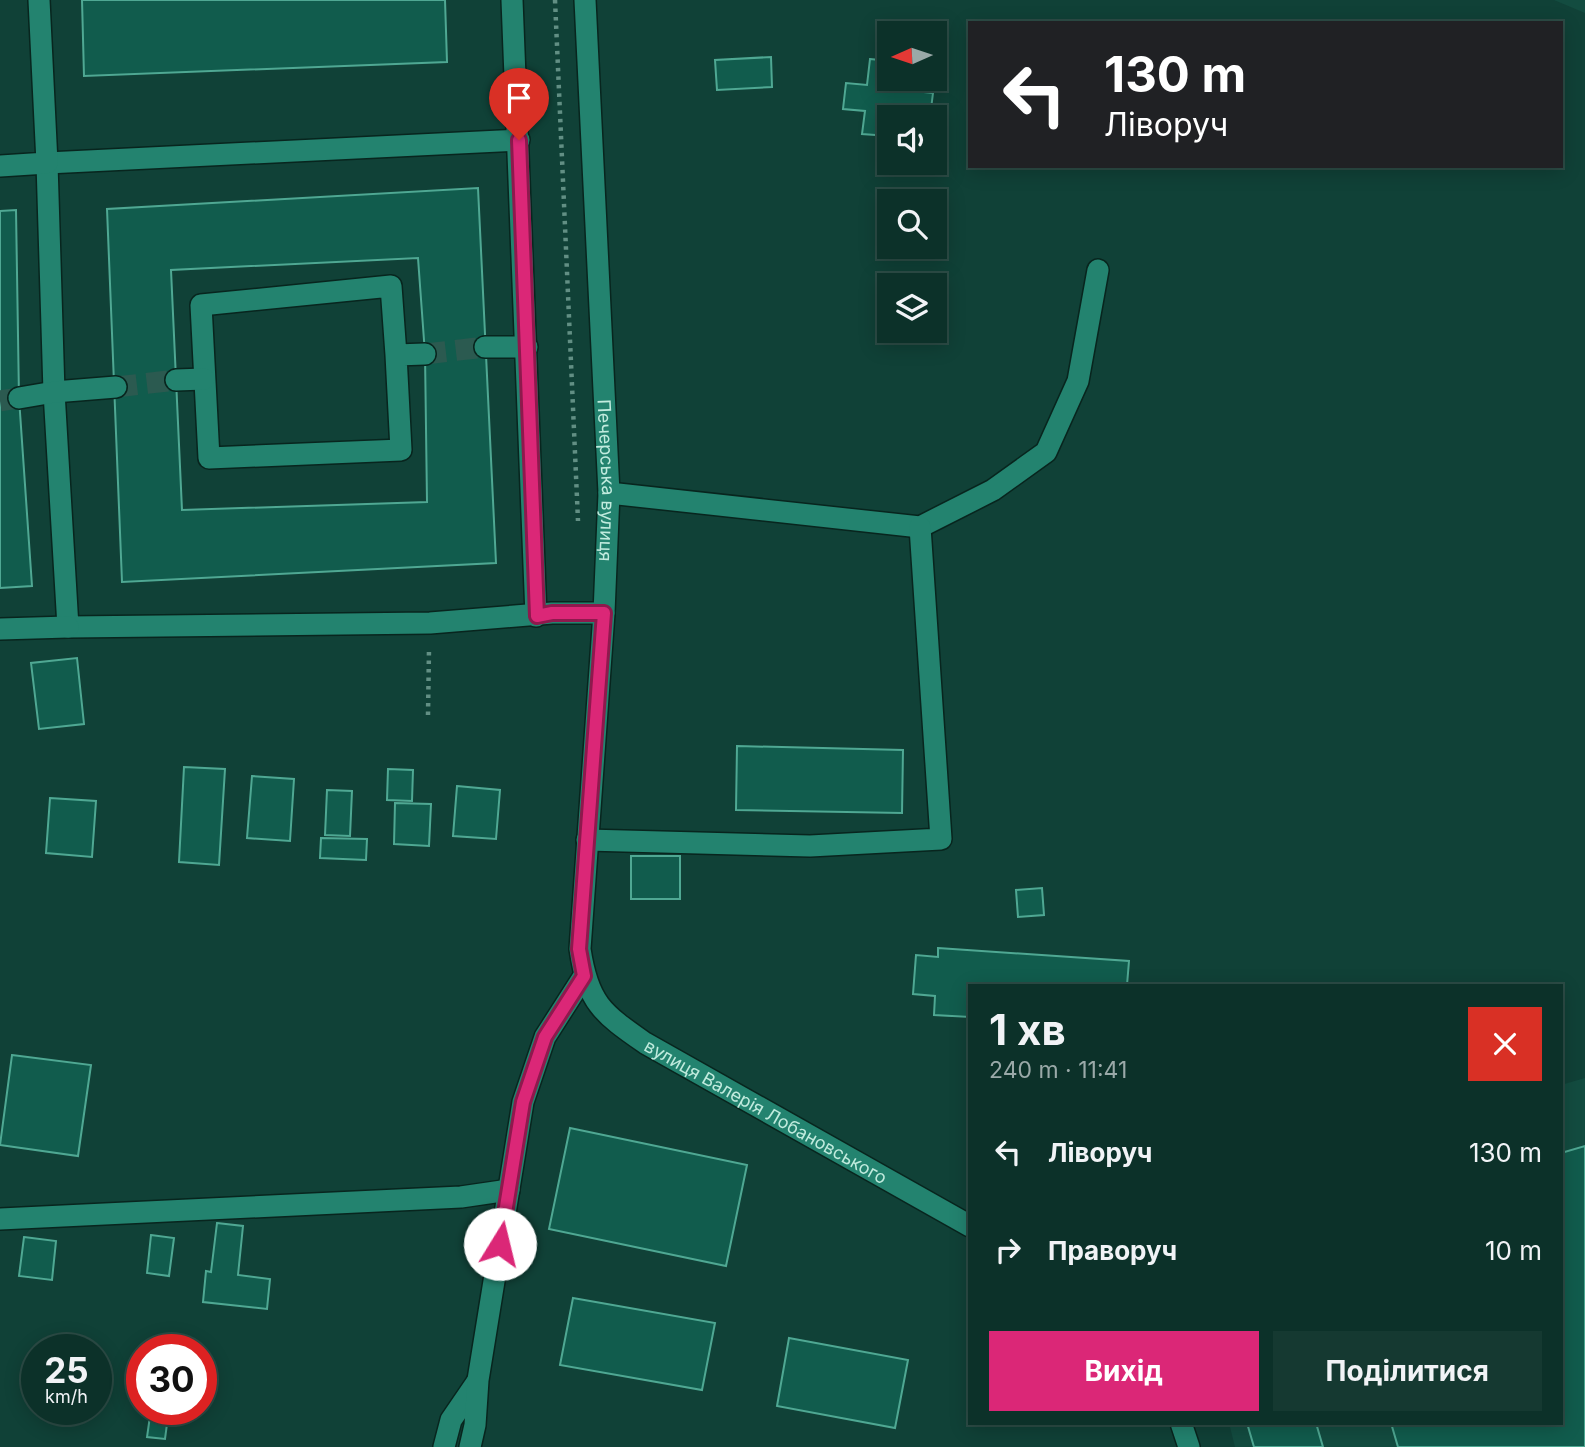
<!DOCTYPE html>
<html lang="uk">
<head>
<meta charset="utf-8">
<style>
  body { margin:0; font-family:Inter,sans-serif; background:#153931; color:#f1f3f6; height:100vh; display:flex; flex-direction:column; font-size:26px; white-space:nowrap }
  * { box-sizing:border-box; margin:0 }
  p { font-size:23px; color:#9aa9a8 }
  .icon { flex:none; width:38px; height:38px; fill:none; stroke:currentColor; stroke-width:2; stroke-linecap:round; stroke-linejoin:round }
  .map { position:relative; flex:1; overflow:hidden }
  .side { position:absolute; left:968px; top:984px; width:595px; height:441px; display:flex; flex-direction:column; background:#0c3129; border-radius:0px; box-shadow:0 4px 18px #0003,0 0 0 2px #2c4c46 }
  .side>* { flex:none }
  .banner { position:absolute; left:968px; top:21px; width:595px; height:147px; border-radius:0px; box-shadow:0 4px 18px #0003,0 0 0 2px #2c4c46; background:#202124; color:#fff; overflow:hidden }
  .needle { width:46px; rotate:267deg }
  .controls { position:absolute; left:877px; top:21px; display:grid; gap:14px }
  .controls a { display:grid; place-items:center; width:70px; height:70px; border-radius:0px; background:#0c3129; box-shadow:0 4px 18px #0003,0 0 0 2px #2c4c46; font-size:35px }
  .speed { position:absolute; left:21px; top:1334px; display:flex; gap:14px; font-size:35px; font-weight:700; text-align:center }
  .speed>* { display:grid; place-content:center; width:91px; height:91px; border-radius:50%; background:#0c3129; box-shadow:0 4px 18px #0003,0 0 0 2px #2c4c46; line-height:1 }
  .speed small { font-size:18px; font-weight:400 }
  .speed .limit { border:10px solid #d22; background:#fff; color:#111 }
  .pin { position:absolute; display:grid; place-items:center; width:60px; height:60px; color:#fff; margin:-72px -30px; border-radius:50% 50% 50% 0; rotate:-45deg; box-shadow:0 0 7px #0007 }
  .pin .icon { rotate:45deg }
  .me { position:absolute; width:77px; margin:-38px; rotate:9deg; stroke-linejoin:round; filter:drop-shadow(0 0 5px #0008) }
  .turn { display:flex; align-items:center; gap:24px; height:147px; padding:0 21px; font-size:32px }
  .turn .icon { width:91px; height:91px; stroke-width:2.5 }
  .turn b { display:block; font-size:49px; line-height:60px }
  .round { display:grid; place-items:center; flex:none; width:74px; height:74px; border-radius:0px; background:#153931 }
  .head { display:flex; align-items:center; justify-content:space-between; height:119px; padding:0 21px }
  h1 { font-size:42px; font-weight:700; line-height:52px }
  .cta { display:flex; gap:14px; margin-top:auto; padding:14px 21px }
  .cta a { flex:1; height:80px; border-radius:0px; background:#db2777; color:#fff; font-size:28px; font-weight:700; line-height:80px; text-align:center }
  .cta a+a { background:#153931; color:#f1f3f6 }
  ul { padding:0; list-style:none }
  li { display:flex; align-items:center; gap:21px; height:98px; padding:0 21px }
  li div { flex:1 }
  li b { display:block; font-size:26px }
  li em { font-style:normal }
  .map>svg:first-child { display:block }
</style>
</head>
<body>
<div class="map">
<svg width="1585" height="1447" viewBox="0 0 1585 1447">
  <rect width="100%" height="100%" fill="#104137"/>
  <path fill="#134c40" d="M1554 0H1585V13Z
    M1585 1078V1447H1235L1229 1423H1561V1085Z"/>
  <path fill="#115c4d" stroke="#4fa893" stroke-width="2" fill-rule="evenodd" d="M82 0H445L447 62 84 76Z
    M771 57 772 87 717 90 715 60Z
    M870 59 889 61V79H907L906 90 933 93 930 117 903 115V117H889V136L862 134 865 111 843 109 846 83 867 85Z
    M478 188 496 563 122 582 107 209ZM418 258 425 354 427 502 182 510 171 270Z
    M16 210 19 398 32 586 0 588V211Z
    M77 658 84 724 39 729 31 663Z
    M737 746 903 750 902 813 736 810Z
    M184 767 225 769 219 865 179 862Z
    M388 769 413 770 412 801 387 800Z
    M252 776 294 779 290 841 247 838Z
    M457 786 500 790 496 839 453 836Z
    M327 790 352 791 350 836 325 835Z
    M50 798 96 801 92 857 46 853Z
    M395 803 431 804 429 846 394 844Z
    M321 838 367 839 366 860 320 858Z
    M631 856H680V899H631Z
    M1042 888 1044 915 1018 917 1016 890Z
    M938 948 1129 961 1127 985H970V1017L934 1015 935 996 913 994 916 955 938 957Z
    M12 1055 91 1065 78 1156 0 1145Z
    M570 1128 747 1165 726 1266 549 1229Z
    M1585 1146V1447H1398L1391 1423H1561V1153Z
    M217 1223 243 1226 238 1275 270 1279 267 1309 203 1302 206 1271 211 1272Z
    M151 1235 174 1238 169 1276 147 1273Z
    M24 1237 56 1241 52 1280 19 1276Z
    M573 1298 715 1323 702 1390 560 1365Z
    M789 1338 908 1360 895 1428 777 1406Z
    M151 1409H169L165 1439 147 1437Z
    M1247 1423H1316L1323 1447H1254Z"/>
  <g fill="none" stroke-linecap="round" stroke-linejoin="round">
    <path stroke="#2b5a50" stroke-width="21" stroke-dasharray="21 10" stroke-linecap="butt" d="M425 354 485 347
      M116 387 176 380
      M0 401 19 398"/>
    <g stroke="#08251e" stroke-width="24">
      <g id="minor">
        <path d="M512 0 536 616"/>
        <path id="s1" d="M585 0 609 493 604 613 580 949C588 1003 602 1013 645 1043L970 1226"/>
        <path d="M519 140 47 163 54 392 68 627 430 623 552 613H604"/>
        <path d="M0 166 47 163 39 0"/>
        <path d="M485 347H527"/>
        <path d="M396 355 391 286 201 305 209 458 401 450 396 355 425 354"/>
        <path d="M176 380 204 379"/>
        <path d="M19 398 54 392 116 387"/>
        <path d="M609 493 920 527 993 490 1046 452 1078 381 1098 270"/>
        <path d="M0 629 68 627"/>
        <path d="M587 840 810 846 941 839 920 527"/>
        <path d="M0 1219 461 1197 509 1190"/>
        <path d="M1181 1423 1189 1447"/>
        <path d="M444 1447 451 1420 477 1382"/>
        <path d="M470 1447 475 1425 478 1380 523 1102 545 1037 584 976"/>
      </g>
    </g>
    <path stroke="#628f84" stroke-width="4.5" stroke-dasharray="3.5 5" stroke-linecap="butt" d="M555 0 578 521
      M428 715 429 649"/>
    <use href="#minor" stroke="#23836f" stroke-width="21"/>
  </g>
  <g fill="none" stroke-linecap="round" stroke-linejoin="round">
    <g stroke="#8e194d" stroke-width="18">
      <path id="route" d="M500 1244 523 1102 545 1037 584 976 579 949 604 613H552L537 616 519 140"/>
    </g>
    <use href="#route" stroke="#db2777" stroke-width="12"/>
  </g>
  <g text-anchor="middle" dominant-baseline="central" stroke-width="7" stroke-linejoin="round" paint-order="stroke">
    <g font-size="18" fill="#c1ebde" stroke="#00261e">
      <text stroke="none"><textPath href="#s1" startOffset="481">Печерська вулиця</textPath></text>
      <text stroke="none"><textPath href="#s1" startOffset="1209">вулиця Валерія Лобановського</textPath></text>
    </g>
  </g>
</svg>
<div class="controls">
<a><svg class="needle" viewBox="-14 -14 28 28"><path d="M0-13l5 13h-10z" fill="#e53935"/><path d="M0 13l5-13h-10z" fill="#9aa9a8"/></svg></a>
<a><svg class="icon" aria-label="sound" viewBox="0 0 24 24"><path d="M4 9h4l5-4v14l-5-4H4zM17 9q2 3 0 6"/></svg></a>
<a><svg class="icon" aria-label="search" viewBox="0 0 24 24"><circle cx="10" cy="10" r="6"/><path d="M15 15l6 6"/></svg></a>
<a><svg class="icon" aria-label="layers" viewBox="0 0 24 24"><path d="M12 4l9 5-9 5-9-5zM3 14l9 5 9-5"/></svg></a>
</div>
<div class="speed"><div>25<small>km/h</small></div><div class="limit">30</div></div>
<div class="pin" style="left:519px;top:140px;background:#d93025"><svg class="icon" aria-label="arrive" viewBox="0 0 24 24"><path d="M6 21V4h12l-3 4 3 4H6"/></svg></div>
<svg class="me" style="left:500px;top:1244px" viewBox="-20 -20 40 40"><circle r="19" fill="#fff"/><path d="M0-13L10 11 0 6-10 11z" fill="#db2777"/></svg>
<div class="banner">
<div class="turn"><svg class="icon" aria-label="left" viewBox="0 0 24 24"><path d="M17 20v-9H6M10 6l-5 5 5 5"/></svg><div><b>130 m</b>Ліворуч</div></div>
</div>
<section class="side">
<div class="head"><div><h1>1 хв</h1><p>240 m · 11:41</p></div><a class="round" style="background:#d93025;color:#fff"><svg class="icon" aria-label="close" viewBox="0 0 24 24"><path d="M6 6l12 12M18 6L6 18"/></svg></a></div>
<ul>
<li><svg class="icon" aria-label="left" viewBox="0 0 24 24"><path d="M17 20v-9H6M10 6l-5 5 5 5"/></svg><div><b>Ліворуч</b></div><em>130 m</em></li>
<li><svg class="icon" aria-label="right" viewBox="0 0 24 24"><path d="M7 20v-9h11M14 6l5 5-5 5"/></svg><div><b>Праворуч</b></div><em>10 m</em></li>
</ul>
<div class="cta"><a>Вихід</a><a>Поділитися</a></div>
</section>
</div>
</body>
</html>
